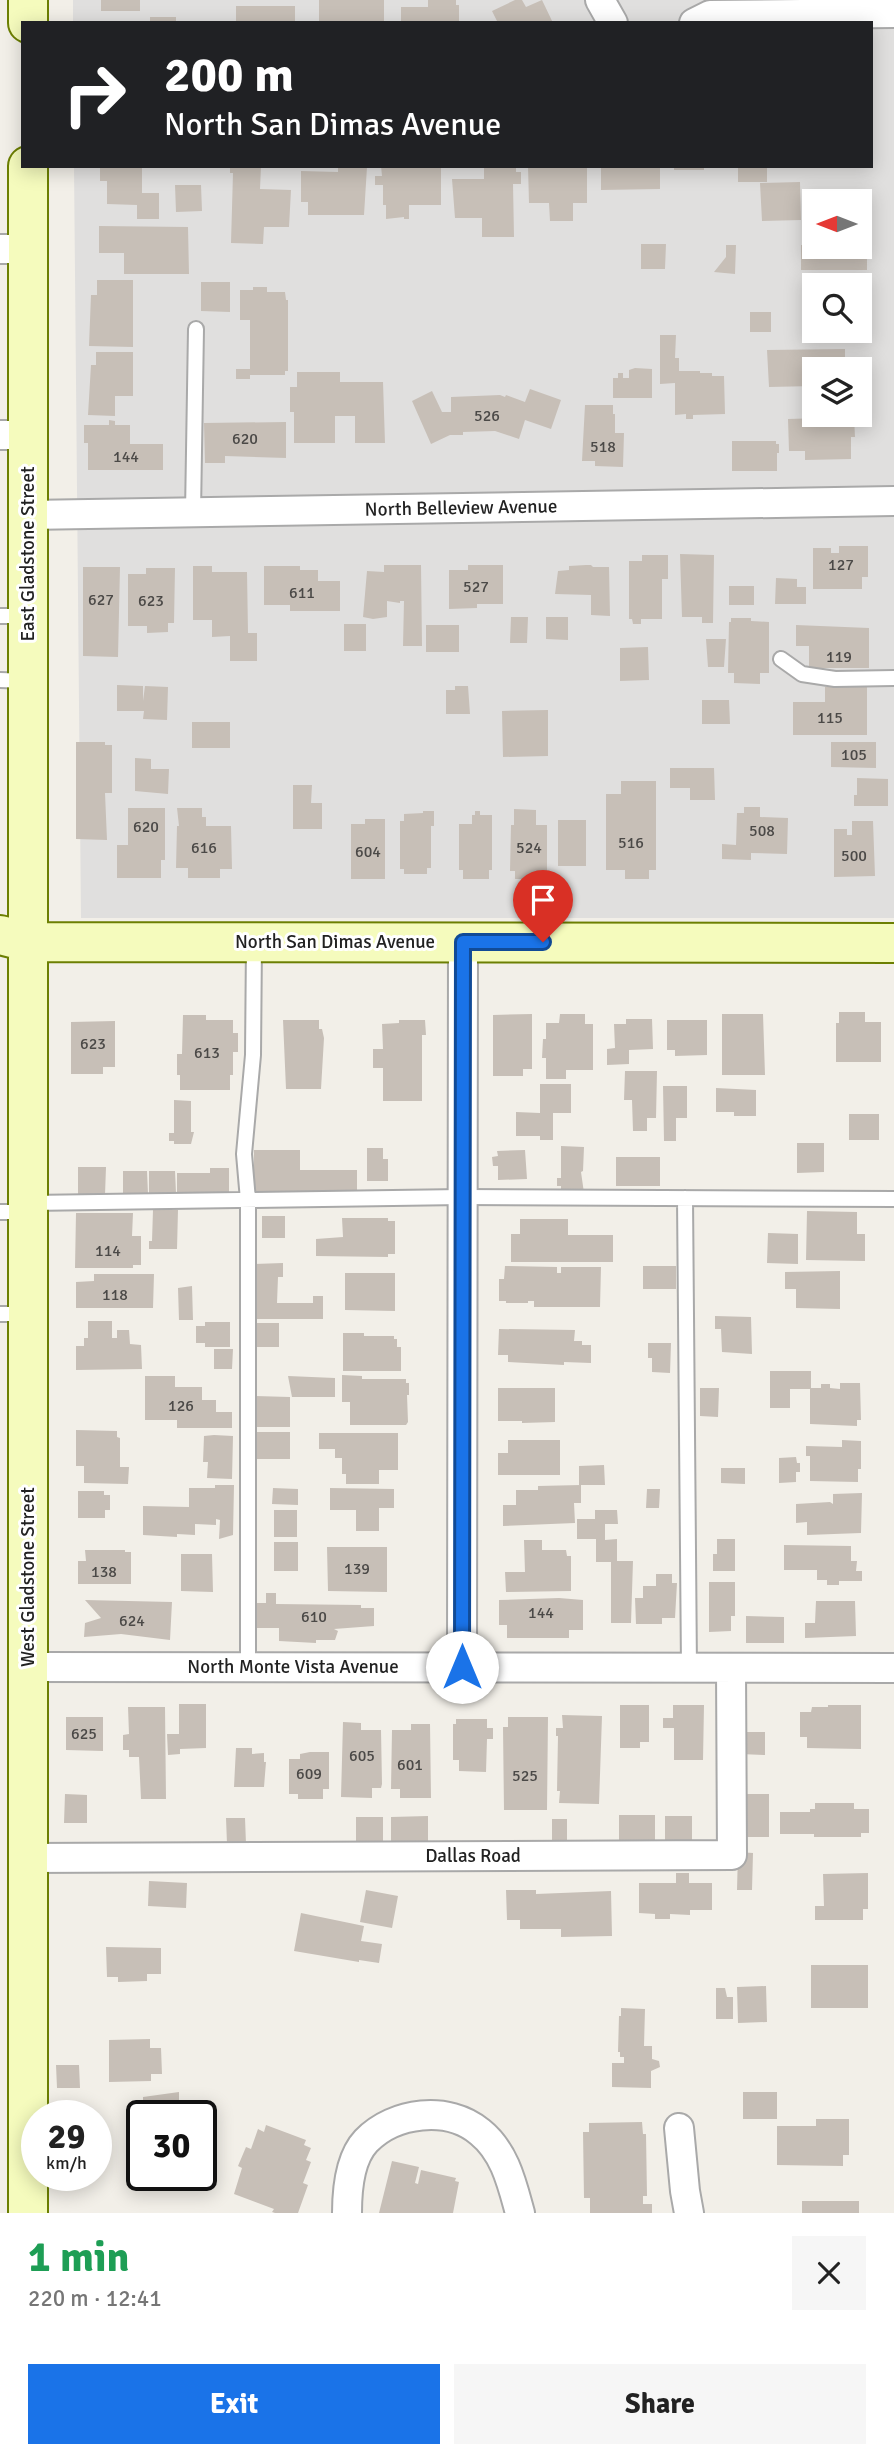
<!DOCTYPE html>
<html lang="en">
<head>
<meta charset="utf-8">
<style>
  body { margin:0; font-family:Signika,sans-serif; background:#f6f6f6; color:#222; height:100vh; display:flex; flex-direction:column; font-size:26px; white-space:nowrap }
  * { box-sizing:border-box; margin:0 }
  p { font-size:23px; color:#767676 }
  .icon { flex:none; width:38px; height:38px; fill:none; stroke:currentColor; stroke-width:2; stroke-linecap:round; stroke-linejoin:round }
  .map { position:relative; height:2213px; overflow:hidden }
  .drawer { display:flex; flex-direction:column; background:#fff; flex:1 }
  .drawer>* { flex:none }
  .banner { position:absolute; left:21px; top:21px; width:852px; height:147px; border-radius:0px; box-shadow:0 4px 18px #0003; background:#202124; color:#fff; overflow:hidden }
  .needle { width:46px; rotate:270deg }
  .tools { position:absolute; left:802px; top:189px; display:grid; gap:14px }
  .tools a { display:grid; place-items:center; width:70px; height:70px; border-radius:0px; background:#fff; box-shadow:0 4px 18px #0003; font-size:35px }
  .speed { position:absolute; left:21px; top:2100px; display:flex; gap:14px; font-size:35px; font-weight:700; text-align:center }
  .speed>* { display:grid; place-content:center; width:91px; height:91px; border-radius:50%; background:#fff; box-shadow:0 4px 18px #0003; line-height:1 }
  .speed small { font-size:18px; font-weight:400 }
  .speed .limit { border:4px solid #111; border-radius:10px; background:#fff; color:#111 }
  .pin { position:absolute; display:grid; place-items:center; width:60px; height:60px; color:#fff; margin:-72px -30px; border-radius:50% 50% 50% 0; rotate:-45deg; box-shadow:0 0 7px #0007 }
  .pin .icon { rotate:45deg }
  .me { position:absolute; width:77px; margin:-38px; rotate:0deg; stroke-linejoin:round; filter:drop-shadow(0 0 5px #0008) }
  .turn { display:flex; align-items:center; gap:24px; height:147px; padding:0 28px; font-size:32px }
  .turn .icon { width:91px; height:91px; stroke-width:2.5 }
  .turn b { display:block; font-size:49px; line-height:60px }
  .round { display:grid; place-items:center; flex:none; width:74px; height:74px; border-radius:0px; background:#f6f6f6 }
  .summary { display:flex; align-items:center; justify-content:space-between; height:119px; padding:0 28px }
  h1 { font-size:42px; font-weight:700; line-height:52px; color:#1e9e55 }
  .cta { display:flex; gap:14px; margin-top:auto; padding:14px 28px }
  .cta a { flex:1; height:80px; border-radius:0px; background:#1a73e8; color:#fff; font-size:28px; font-weight:700; line-height:80px; text-align:center }
  .cta a+a { background:#f6f6f6; color:#222 }
  .map>svg:first-child { display:block }
</style>
</head>
<body>
<div class="map">
<svg width="894" height="2213" viewBox="0 0 894 2213">
  <rect width="100%" height="100%" fill="#f2efe8"/>
  <path fill="#e0dfde" fill-rule="evenodd" d="M73 0H894V918H81L74 166H872V23H73ZM814 201H859V247H814ZM814 285H859V331H814ZM814 369H859V415H814Z"/>
  <path fill="#c7bfb7" d="M101 0H140V11H101Z
    M319 0H384V23H319Z
    M428 0H456V5H459V23H401V7H428Z
    M515 0H522L526 7 542 0 553 23H498L492 11Z
    M236 6H295V23H236Z
    M150 17H176V23H150Z
    M100 166H142V193H159V219H137V205L107 204V181H100Z
    M230 166H261L260 189 291 190 289 227H264L263 244 231 243 233 173H230Z
    M381 166H441V205H409V219H404V217L386 219V205H383V185H375V176H382Z
    M484 166H516V172H521V184H513L514 237H482V218H455L452 179H484Z
    M528 166H587V203H573V221H550L549 203H529Z
    M601 166H660V189L601 190Z
    M674 166H704V170H674Z
    M738 166H767V182H738Z
    M338 167H367L364 215H308V202H301V171L338 172Z
    M800 182 801 220 762 221 760 183Z
    M175 185H201L202 211 176 212Z
    M827 195H855V201H827Z
    M99 226 188 227 189 274H124V253H99Z
    M859 241H867V270H801V245L859 247Z
    M641 244H666L665 269H641Z
    M726 245H736L735 274 714 272 726 257Z
    M97 280H133V347L89 346 91 295H97Z
    M201 282H230V312L201 311Z
    M253 287H267V292H285L286 300H288V371H285V375H250V379H236V369H250V320H240V290H253Z
    M750 312H771V332H750Z
    M660 335H676L675 358H679V371H700V373H712V376H724L725 414 693 415V419H686V414L675 415V383L660 384Z
    M845 349V366H854V369H814V386L769 387 767 350Z
    M96 352H133V396H115V416L88 415 91 365H96Z
    M635 368 652 369V398H613V378H618V373H623V378H629V370Z
    M297 372H340V382H383L385 443H355V416H335V443H294V412H290V387H297Z
    M530 389 561 400 551 429 525 420 519 439 495 431 463 432V435H450L431 444 412 401 432 391 442 412H451V397L500 395 505 397 506 395 525 402Z
    M585 405H613V414H615V433H624L623 467 595 466V461H582Z
    M854 417 855 437H851V459L805 460V451H789L788 419Z
    M109 420 115 421V425H130V444H163V470H88V443H84V425H109Z
    M286 422V458L225 456V463H205L204 423Z
    M732 441H776V444H779V453H777V471H732Z
    M839 546H868V577H862V589H813V548H831V553H839Z
    M680 554 714 555 713 623H702V617H682Z
    M642 555H668V579H662V619H641V624H633L632 619H629V561H642Z
    M384 565H421L422 646H403L404 601H400V603L387 601V617L373 619 363 617 367 571 384 572Z
    M468 565H503V604H477V608L449 609V570H468Z
    M586 565H591L593 567H609L610 616 591 615V595L555 594 558 571 569 570V566Z
    M193 566H212V572H247L248 633H257V661H230V636L212 637V620H193Z
    M264 566H300V570H318V581H340V611H290V605H264Z
    M83 567H120L118 657 83 656Z
    M146 568H175L174 623H168V632L147 633V626H128V574H146Z
    M776 578 797 579V587H806V604H775Z
    M729 586H754V605H729Z
    M511 617H528L527 643H510Z
    M546 617H568V640L546 639Z
    M731 618H751V621L769 622V673H760V684L734 683V673H728L729 622H731Z
    M344 624H366V651H344Z
    M426 625H459V652H426Z
    M796 625 869 628V668H809V646H796Z
    M706 639H726L724 667H708Z
    M648 647 649 680 620 681V648Z
    M117 685 143 686V701L145 686 168 687 167 720 143 719 144 711H117Z
    M455 686H468L470 714H446V690H455Z
    M825 687H867V735H793V702H825Z
    M702 700H729L730 724H702Z
    M548 710V756L503 757 502 711Z
    M192 722H230V748H192Z
    M76 742H105V745H112V793H105L107 840 76 839Z
    M831 742H876V768L831 767Z
    M135 758 151 759V769H169L168 794 135 791Z
    M670 768H714L715 800H690V788H670Z
    M857 778 888 779V806H854V795H857Z
    M621 781H656V870H649V879H625V870H606V794H621Z
    M293 785H312L311 803H322V829H293Z
    M744 807H760V817L788 818 787 854 751 853V860L722 859V844L736 845 737 813H744Z
    M128 808H165V860H161V878H117V845H128Z
    M177 808H202V817H206V826H231L232 869H220V878H188V868H176L177 826H179Z
    M514 809 536 810V825H547V871H542V879H515V871H510L511 825H514Z
    M423 811H434V826H431V868H427V874H404V869H400V821H404V814L423 813Z
    M475 811H480V815H492V870H489V879H463V870H459V824H472V815H475Z
    M365 819H385V879H351V824H365Z
    M558 820H586V866H558Z
    M852 821H873L875 876 834 877V829H847V835H852Z
    M839 1012H865V1022H881V1062H836V1023H839Z
    M532 1014V1069H523V1076H493V1015Z
    M560 1014H585V1024H593V1070H566V1079H546V1058H542L543 1039H546V1023H559Z
    M722 1014H763L765 1075H722Z
    M183 1015H206V1020H233V1033H238V1052H233V1075H230V1090H180V1075H177V1054H182Z
    M626 1019H652L653 1049 629 1050V1064L607 1065V1049L615 1048 614 1024H626Z
    M283 1020H319V1029H322L324 1038 321 1089H286Z
    M399 1020H425L426 1035H422V1101H383V1068H373V1049H383L382 1024 399 1023Z
    M667 1020H707V1055L675 1056V1050H667Z
    M115 1021V1067H103V1074H71V1022Z
    M625 1071H657L656 1118H647V1131H633L632 1100H624Z
    M540 1084H571V1113H553V1140H540V1136H516V1112L540 1113Z
    M663 1086H687V1118H676V1141H664Z
    M716 1088 756 1090V1116H734V1112H716Z
    M174 1100 191 1101V1132H194L191 1144H174V1141H169V1133H174Z
    M849 1114H879V1140H849Z
    M797 1143H824V1172L797 1173Z
    M561 1146 584 1147 583 1171 581 1172 584 1193H561V1186H557V1178H561Z
    M367 1148H383V1159H388V1181H367Z
    M254 1150H300V1170H357V1193H254Z
    M525 1150 527 1179 498 1180V1166H493L492 1157 498 1156 497 1151Z
    M616 1157H660V1186H616Z
    M78 1167H106L105 1195H78Z
    M210 1168H229V1194L177 1193V1173H210Z
    M123 1171H147L148 1194H123Z
    M149 1171H175L176 1193H149Z
    M153 1210H178L177 1249H149V1241H152Z
    M807 1211 857 1212V1234H865V1261L806 1260Z
    M76 1213H133L132 1236H141V1265H133V1268H75Z
    M262 1216H285V1238H262Z
    M342 1218H388V1221H395V1254H388V1257L316 1256V1239L343 1237Z
    M520 1219H568V1235H613V1262H511V1234H520Z
    M768 1233 798 1234V1264L767 1263Z
    M283 1263V1277H278L277 1303H313V1296H323V1319H255V1309H251V1301H255L254 1264Z
    M505 1266 557 1267V1273H561V1267H601L600 1307H534V1301H528V1303H506V1301H499V1279H504Z
    M643 1266H676V1289H643Z
    M840 1271V1309L796 1308V1289H785V1272Z
    M345 1273H395V1311L345 1310Z
    M94 1274H154L153 1308H76V1282L94 1281Z
    M192 1286 193 1320H179L178 1288Z
    M715 1316 751 1317 752 1354 722 1352 721 1329H715Z
    M88 1321H112V1338H117V1330H129L130 1344 141 1345 142 1369 76 1370V1346H84V1338H88Z
    M205 1322H230V1347H205V1343H196V1326H205Z
    M255 1323H279V1347H254Z
    M499 1329 575 1330 574 1341H582V1345H591V1363L564 1362V1365L508 1362V1355H498Z
    M343 1333H364V1336H394V1339H397V1347H401V1371H343Z
    M648 1343H671L670 1373 652 1372V1358H648Z
    M214 1349H233L232 1369H214Z
    M770 1371H811V1388H821V1384H830V1388L840 1389V1383H860L861 1420H857V1426L810 1424V1389H790V1408H770Z
    M342 1375 362 1376V1379H406V1383H409V1395H407L408 1422 406 1425H350V1402H342Z
    M145 1376H175V1387H202V1400H216V1412H232V1428H177V1420H145Z
    M288 1376 335 1378V1397H292Z
    M498 1388H555V1422L522 1423V1421H498Z
    M700 1388H719L718 1417 700 1416Z
    M255 1396 290 1397V1427H255Z
    M76 1430 117 1431V1437L120 1438V1467H129L128 1484 84 1483V1466H76Z
    M257 1432H290V1459H257Z
    M319 1433H398V1470H379V1484H346V1474H342V1458H335V1449H319Z
    M214 1435 233 1436 232 1479 207 1478 208 1462H203L204 1436Z
    M508 1440H560V1475H498V1453H508Z
    M842 1440 861 1441V1469H858V1482L810 1481V1456H806V1446L842 1447Z
    M796 1457 797 1463H800V1472H796V1482L779 1483V1458Z
    M604 1465 605 1485H579V1466Z
    M721 1468H745V1484L721 1483Z
    M215 1485H234L233 1535 219 1539 220 1520 216 1519V1525L195 1524V1535L177 1534V1537L143 1535V1506L189 1507V1488H215Z
    M581 1485V1503H574L575 1523 503 1526V1505H516V1490H538V1486Z
    M273 1488 298 1489V1505L272 1504Z
    M330 1488 394 1489V1508H379V1531H356V1510H330Z
    M647 1489H660L659 1508H646Z
    M78 1491H104V1495H110V1510H105V1518H78Z
    M862 1493 861 1533 807 1535V1522L796 1523V1504L830 1502 833 1504V1494Z
    M274 1510H297V1537H274Z
    M595 1510H617L618 1524H605V1540L617 1539V1561H633L631 1623H611V1562H596V1539H577V1519H595Z
    M717 1539H735V1571H713V1554H717Z
    M524 1540H542V1550H566L567 1556H571V1591L506 1592 505 1572H525Z
    M274 1542H298V1571H274Z
    M784 1545 851 1546V1561H857L856 1571H862V1581H839V1585H827V1580H817V1570H784Z
    M327 1547H387V1592L328 1591Z
    M85 1550H125V1552H131V1584H78V1561H86Z
    M181 1554H212L213 1592 181 1591Z
    M656 1574H672V1583H677L675 1618H662V1624H636L635 1598H643V1586H656Z
    M709 1582H735V1616H731V1631L709 1632Z
    M266 1593H276V1604L361 1605V1608H374V1626L334 1629 338 1631 335 1640H316V1643L279 1641V1628H255V1603H266Z
    M559 1598 583 1600V1630H569V1638H507V1625H499V1600Z
    M85 1600 172 1602 170 1640 121 1634 84 1637 85 1623 101 1618Z
    M816 1601H855L856 1636 805 1638V1623H815Z
    M746 1616 784 1617V1643H746Z
    M179 1704H206V1748L180 1749V1754L168 1755 167 1734H179Z
    M620 1705H649V1742H640V1748H620Z
    M673 1705H704L703 1760H674V1728H663V1718H673Z
    M828 1705H861V1749L807 1748V1737H800V1712H811L812 1707H828Z
    M128 1707H165L166 1799H141L139 1757H129V1750H123V1735L129 1734Z
    M562 1715 602 1716 599 1804 559 1803 560 1791H557L558 1736H556V1728H563Z
    M66 1717H103V1751L66 1750Z
    M508 1717H548L547 1810H504L503 1727H508Z
    M456 1719H487V1728H493V1739H487L486 1772 459 1771V1760H453V1724H456Z
    M343 1722 361 1723V1730H381L382 1784 381 1788H372V1798L341 1797Z
    M411 1724H430L431 1798H400V1789H391L392 1730H411Z
    M740 1732H765V1755L740 1754Z
    M236 1748H252V1754L264 1753V1762H266L264 1787H234Z
    M310 1752H329V1789H323V1799H298V1794H289V1759H300V1754Z
    M65 1794 87 1795V1823H64Z
    M739 1794H769V1837H739Z
    M815 1803H854V1809H869V1833H861V1837H814V1834H780V1812H810V1809H815Z
    M619 1815H655V1843H619Z
    M428 1816V1843L391 1842V1817Z
    M665 1816H692V1844L665 1843Z
    M356 1817H383V1843L356 1842Z
    M226 1818H245L246 1844H227Z
    M552 1819H567V1846H552Z
    M738 1852 753 1853 752 1890H737Z
    M676 1873H689V1883H712V1910H690V1915L670 1914V1919H655V1914L639 1913V1883H676Z
    M868 1873V1909H863V1920H815V1906H824L823 1874Z
    M149 1881 187 1883 186 1908 148 1906Z
    M366 1890 398 1896 392 1928 360 1922Z
    M506 1890H536V1894L611 1891 612 1936 561 1937V1929H520V1920H507Z
    M301 1913 364 1926 361 1941 382 1944 379 1963 359 1960V1962L294 1951Z
    M106 1947 161 1948V1974H147V1981L118 1982V1977H107Z
    M811 1965H868V2008H811Z
    M766 1986 767 2022 738 2023 737 1987Z
    M716 1988H725L727 1997H733V2019H716Z
    M621 2008 645 2009 644 2046H652V2059L659 2061 660 2067 651 2071V2088L612 2087V2063H624V2057H620V2052H618L619 2016H621Z
    M150 2039V2048H161L162 2074H151V2081L109 2082V2040Z
    M56 2065H79L80 2088H57Z
    M179 2092V2107H183V2116H140V2113H143V2097Z
    M743 2092H777V2119H743Z
    M816 2119H849V2155H843V2166L777 2165V2126H816Z
    M642 2122 643 2134H646L647 2196H643V2204H652V2213H590V2198H584L583 2132H589V2123Z
    M266 2125 306 2140 304 2145 311 2148 306 2160 311 2162 303 2183 308 2185 298 2213H275L272 2212 274 2209 234 2194 242 2168 238 2166 246 2147 251 2149 258 2129 264 2132Z
    M392 2161 419 2167 415 2183 418 2184 421 2170 456 2178 455 2181 459 2182 453 2213H379Z
    M146 2175H183V2191H146Z
    M802 2201H859V2213H802Z"/>
  <g fill="none" stroke-linecap="round" stroke-linejoin="round">
    <g stroke="#a9a9a9" stroke-width="18">
      <path id="lane" d="M193 512 196 329
        M0 616H27
        M781 659 802 674 835 679 894 678
        M0 680 27 681
        M685 1198 689 1669
        M30 1203 462 1197 894 1199
        M0 1212H27
        M0 1314H27
        M248 1667V1200L244 1154 253 1055 254 943"/>
    </g>
    <g stroke="#a9a9a9" stroke-width="32">
      <path id="street" d="M600 0 613 23
        M694 23 710 15 894 13
        M0 249H28
        M0 435H28
        M28 515 894 501
        M28 1667 894 1668
        M462 1667 463 942
        M28 1858 732 1855 731 1669
        M679 2128 685 2191 689 2213
        M347 2213C347 2190 350 2158 366 2141 394 2112 448 2105 480 2132 505 2152 512 2184 520 2213"/>
    </g>
    <g stroke="#6c7f02" stroke-width="42">
      <path id="secondary" d="M28 23V0
        M0 935 28 942 894 943
        M28 2213V166"/>
    </g>
    <use href="#lane" stroke="#fff" stroke-width="14"/>
    <use href="#street" stroke="#fff" stroke-width="28"/>
    <use href="#secondary" stroke="#f5fbbd" stroke-width="38"/>
  </g>
  <g fill="none" stroke-linecap="round" stroke-linejoin="round">
    <g stroke="#114b97" stroke-width="18">
      <path id="route" d="M462 1667 463 942H543"/>
    </g>
    <use href="#route" stroke="#1a73e8" stroke-width="12"/>
  </g>
  <g text-anchor="middle" dominant-baseline="central" stroke-width="6" stroke-linejoin="round" paint-order="stroke">
    <g font-size="16" fill="#4b4947">
      <text x="487" y="416">526</text>
      <text x="245" y="439">620</text>
      <text x="603" y="447">518</text>
      <text x="126" y="457">144</text>
      <text x="841" y="565">127</text>
      <text x="476" y="587">527</text>
      <text x="302" y="593">611</text>
      <text x="101" y="600">627</text>
      <text x="151" y="601">623</text>
      <text x="839" y="657">119</text>
      <text x="830" y="718">115</text>
      <text x="854" y="755">105</text>
      <text x="146" y="827">620</text>
      <text x="762" y="831">508</text>
      <text x="631" y="843">516</text>
      <text x="204" y="848">616</text>
      <text x="529" y="848">524</text>
      <text x="368" y="852">604</text>
      <text x="854" y="856">500</text>
      <text x="93" y="1044">623</text>
      <text x="207" y="1053">613</text>
      <text x="108" y="1251">114</text>
      <text x="115" y="1295">118</text>
      <text x="181" y="1406">126</text>
      <text x="357" y="1569">139</text>
      <text x="104" y="1572">138</text>
      <text x="541" y="1613">144</text>
      <text x="314" y="1617">610</text>
      <text x="132" y="1621">624</text>
      <text x="84" y="1734">625</text>
      <text x="362" y="1756">605</text>
      <text x="410" y="1765">601</text>
      <text x="309" y="1774">609</text>
      <text x="525" y="1776">525</text>
    </g>
    <g font-size="19" fill="#222" stroke="#fff">
      <text transform="translate(461 508) rotate(-1)">North Belleview Avenue</text>
      <text transform="translate(28 554) rotate(-90)">East Gladstone Street</text>
      <text x="335" y="942">North San Dimas Avenue</text>
      <text transform="translate(28 1577) rotate(-90)">West Gladstone Street</text>
      <text x="293" y="1667">North Monte Vista Avenue</text>
      <text x="473" y="1856">Dallas Road</text>
    </g>
  </g>
</svg>
<div class="tools">
<a><svg class="needle" viewBox="-14 -14 28 28"><path d="M0-13l5 13h-10z" fill="#e53935"/><path d="M0 13l5-13h-10z" fill="#767676"/></svg></a>
<a><svg class="icon" aria-label="search" viewBox="0 0 24 24"><circle cx="10" cy="10" r="6"/><path d="M15 15l6 6"/></svg></a>
<a><svg class="icon" aria-label="layers" viewBox="0 0 24 24"><path d="M12 4l9 5-9 5-9-5zM3 14l9 5 9-5"/></svg></a>
</div>
<div class="speed"><div>29<small>km/h</small></div><div class="limit">30</div></div>
<div class="pin" style="left:543px;top:942px;background:#d93025"><svg class="icon" aria-label="arrive" viewBox="0 0 24 24"><path d="M6 21V4h12l-3 4 3 4H6"/></svg></div>
<svg class="me" style="left:462px;top:1667px" viewBox="-20 -20 40 40"><circle r="19" fill="#fff"/><path d="M0-13L10 11 0 6-10 11z" fill="#1a73e8"/></svg>
<div class="banner">
<div class="turn"><svg class="icon" aria-label="right" viewBox="0 0 24 24"><path d="M7 20v-9h11M14 6l5 5-5 5"/></svg><div><b>200 m</b>North San Dimas Avenue</div></div>
</div>
</div>
<section class="drawer">
<div class="summary"><div><h1>1 min</h1><p>220 m · 12:41</p></div><a class="round"><svg class="icon" aria-label="close" viewBox="0 0 24 24"><path d="M6 6l12 12M18 6L6 18"/></svg></a></div>
<div class="cta"><a>Exit</a><a>Share</a></div>
</section>
</body>
</html>
